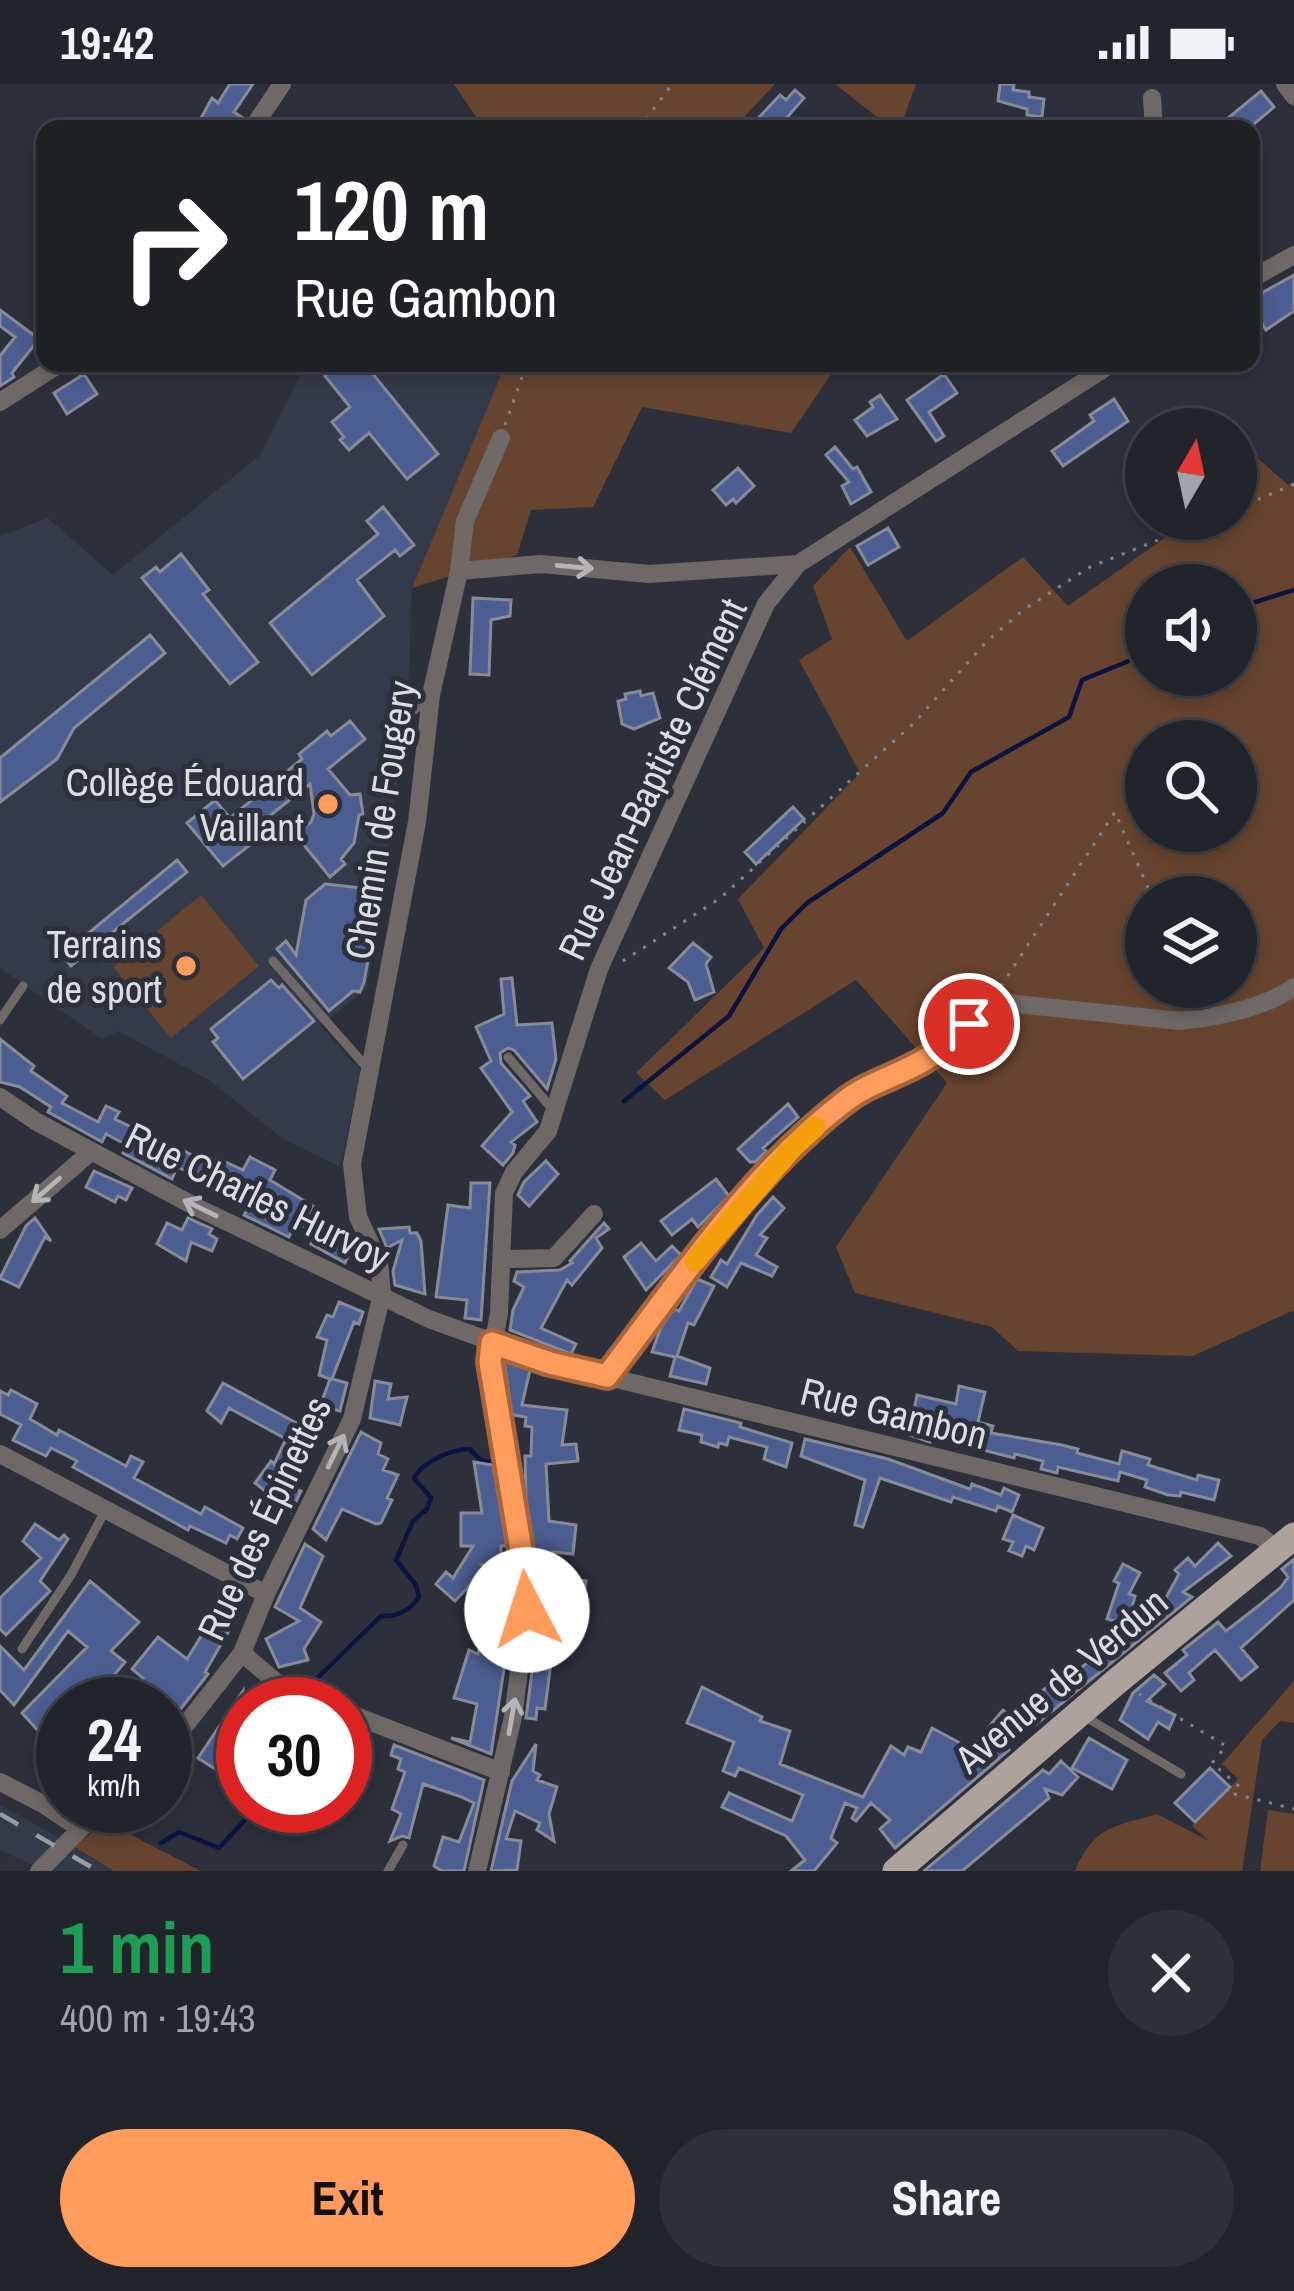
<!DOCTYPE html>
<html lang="en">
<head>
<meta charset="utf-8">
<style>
  body { margin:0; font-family:"Archivo Narrow",sans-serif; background:#2e3038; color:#f1f3f6; height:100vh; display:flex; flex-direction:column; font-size:45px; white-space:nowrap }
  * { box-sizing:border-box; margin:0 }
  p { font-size:39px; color:#a2a4a9 }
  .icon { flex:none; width:66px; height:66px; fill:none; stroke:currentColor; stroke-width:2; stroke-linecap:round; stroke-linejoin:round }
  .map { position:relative; height:1787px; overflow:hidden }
  .details { display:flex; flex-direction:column; background:#22242c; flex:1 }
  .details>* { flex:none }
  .guide { position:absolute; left:36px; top:36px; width:1224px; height:252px; border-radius:24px; box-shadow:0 6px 18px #0003,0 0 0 3px #3f4148; background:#202124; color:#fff; overflow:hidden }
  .needle { width:78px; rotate:9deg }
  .tools { position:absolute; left:1125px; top:324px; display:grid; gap:24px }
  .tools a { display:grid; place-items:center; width:132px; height:132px; border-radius:50%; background:#22242c; box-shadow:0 6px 18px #0003,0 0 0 3px #3f4148; font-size:60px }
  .speed { position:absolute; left:36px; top:1593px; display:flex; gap:24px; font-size:60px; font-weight:700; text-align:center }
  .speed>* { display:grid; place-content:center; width:156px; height:156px; border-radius:50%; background:#22242c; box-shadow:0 6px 18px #0003,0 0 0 3px #3f4148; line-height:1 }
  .speed small { font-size:30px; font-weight:400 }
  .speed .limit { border:18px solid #d22; background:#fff; color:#111 }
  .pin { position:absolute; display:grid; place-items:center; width:102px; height:102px; color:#fff; margin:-51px; border:6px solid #fff; border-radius:50%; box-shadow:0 3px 12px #0007 }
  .me { position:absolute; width:132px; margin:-66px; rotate:355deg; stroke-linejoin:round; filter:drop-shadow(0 0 9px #0008) }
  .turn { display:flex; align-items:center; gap:42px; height:252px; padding:0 60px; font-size:54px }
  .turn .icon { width:156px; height:156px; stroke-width:2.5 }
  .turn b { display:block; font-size:84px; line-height:102px }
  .round { display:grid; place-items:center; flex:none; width:126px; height:126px; border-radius:63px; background:#2e3038 }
  .head { display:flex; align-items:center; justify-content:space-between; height:204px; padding:0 60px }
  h1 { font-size:72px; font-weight:800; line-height:90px; color:#1e9e55 }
  .action { display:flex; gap:24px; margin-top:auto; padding:24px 60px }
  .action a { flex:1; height:138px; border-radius:72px; background:#ff9b5b; color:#111; font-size:48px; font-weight:800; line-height:138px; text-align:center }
  .action a+a { background:#2e3038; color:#f1f3f6 }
  .status { display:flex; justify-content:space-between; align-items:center; height:84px; padding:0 60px; background:#22242c; direction:ltr }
  .status svg { height:33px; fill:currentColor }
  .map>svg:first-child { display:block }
</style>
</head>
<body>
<div class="status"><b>19:42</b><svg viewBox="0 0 49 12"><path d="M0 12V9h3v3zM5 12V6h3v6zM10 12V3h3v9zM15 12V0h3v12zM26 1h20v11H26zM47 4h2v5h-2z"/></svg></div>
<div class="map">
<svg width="1294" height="1787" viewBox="0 0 1294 1787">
  <rect width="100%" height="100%" fill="#2d303a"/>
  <path fill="#343a49" d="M306 279H506L412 504 407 632 367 904 321 942 361 987 340 1083 283 1055 209 996 118 947 102 955 0 884V452L48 434 113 491 260 371Z
    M0 1721 92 1772 115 1787H45L0 1766Z"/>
  <path fill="#67442f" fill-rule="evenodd" d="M454 0H775L733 45H484Z
    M835 0H916L900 45H892Z
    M506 279H839L791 349 642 323 593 423 531 426 517 471 412 504Z
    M1236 355 1288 401 1294 398V1226L1193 1272 1018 1267 992 1243 855 1209 836 1163 947 999 856 896 665 1016 636 989 764 864 738 815 860 689 799 576 832 555 813 502 850 463 907 557 1023 473 1068 522 1192 435H1236ZM1146 501H1236V591H1146ZM1146 657H1236V747H1146ZM1146 813H1236V903H1146Z
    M201 811 259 882 171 954 113 883Z
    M1294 1597V1639L1280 1637 1262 1656 1242 1787H1075C1094 1742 1113 1743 1157 1730L1209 1757 1192 1742 1238 1695 1222 1680Z
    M1268 1726 1294 1730V1787H1260Z
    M104 1737 201 1787H114L75 1763Z"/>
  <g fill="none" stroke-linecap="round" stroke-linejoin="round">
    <path stroke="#0b1341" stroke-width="4.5" d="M1236 524 1294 506
      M624 1017 729 932 781 845 807 819 943 729 971 688 1069 633 1082 596 1146 570
      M306 1605 381 1532C396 1533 410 1527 419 1513L416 1501 396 1476 413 1437 427 1425 431 1414 414 1394C422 1378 452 1365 470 1365 480 1377 484 1380 500 1377
      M161 1759 179 1748 219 1764 258 1722"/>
  </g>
  <path fill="#4c5d91" stroke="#878b97" stroke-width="3" d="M230 0H253L234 28 243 34 238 45H195L212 14 218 19Z
    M1000 0H1014L1013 6 1029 8V13L1044 15 1042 33 1027 31V25L998 17Z
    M795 6 804 14 777 45H748L780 11 786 16Z
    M1261 7 1274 23 1248 45H1237L1228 34Z
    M1294 191V227L1266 246 1259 234 1251 238V215Z
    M0 226 39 255 12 289 14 293 0 302V272L15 253 0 242Z
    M341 279H364L438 370 407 395 369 349 349 366 340 356 344 353 332 338 350 323 325 292Z
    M84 290 97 310 67 330 54 309Z
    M944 290 957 309 929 328 944 352 936 357 907 316Z
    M880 311 897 335 867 352 855 336 873 323 870 318Z
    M1114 315 1128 337 1063 382 1052 367 1094 337 1090 331Z
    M835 363 853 385 857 383 871 408 851 420 842 402 849 398 826 371Z
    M738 384 754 402 736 419 733 415 726 421 713 406Z
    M383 423 414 461 400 472 395 466 357 496 384 532 312 591 270 539 378 450 367 437Z
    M888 444 899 463 868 481 857 462Z
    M181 470 209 506 203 510 258 578 230 600 142 494 156 483 160 488Z
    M473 514 511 516 510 532 491 536 489 591 470 590Z
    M150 551 165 569 74 644 57 675 0 718V674Z
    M711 551 726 558 702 610 687 604Z
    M640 607 641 612 653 609 660 634 634 645 622 640 618 617 626 615 625 610Z
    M350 637 365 655 328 685 350 711 360 710 363 730 359 731 354 759 341 775 345 780 330 793 295 750 311 738 314 730 310 700 244 752 251 760 223 782 187 739 215 716 230 734 302 675 299 670 327 647 331 652Z
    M793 723 804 735 756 780 745 768Z
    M177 776 187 788 71 882 62 871Z
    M325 800 381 806 364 898 360 908 353 907 329 927 277 865 286 857 296 871 306 816Z
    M693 859 711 873 706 880 714 908 695 916 688 898 669 884Z
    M512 894 517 941 552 939 556 975 547 1005 514 966 508 964 500 969 501 979 530 1012 523 1017 537 1038 511 1058 515 1061 513 1069 503 1081 482 1062 512 1028 481 984 491 977 476 943 504 930 501 895Z
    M271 896 279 904 282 901 314 937 243 995 213 958 218 954 211 945Z
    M0 955 34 982 31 987 67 1012 62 1019 98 1038 106 1022 119 1028 115 1035 133 1044 125 1060 106 1050 102 1058 48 1028 51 1023 20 1003 0 998Z
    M788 1020 798 1033 763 1064 766 1067 755 1078H750L738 1065Z
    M131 1053 153 1065H159L164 1057 194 1072 213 1077 217 1074 243 1086 250 1073 275 1086 270 1096 313 1122 303 1143 294 1140 289 1153 244 1131 251 1119 239 1111 177 1083 172 1095 123 1069Z
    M546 1077 558 1090 529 1122 518 1111 524 1098Z
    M94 1087 132 1104 126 1116 118 1112 115 1118 86 1103Z
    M716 1095 729 1112 698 1143 692 1135 672 1151 661 1137Z
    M471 1099H490L481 1236 465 1234 467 1216 436 1213 448 1121 470 1124Z
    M773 1113 784 1124 760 1151 767 1154 756 1171 777 1183 772 1192 741 1179 727 1203 711 1193 721 1176 727 1180 757 1131Z
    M35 1134 51 1157 45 1153 19 1203 0 1194 26 1142Z
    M188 1134 212 1145 209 1150 217 1155 212 1167 191 1158 186 1177 157 1160 167 1139 182 1146Z
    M604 1139 609 1145 596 1154 602 1164 572 1201 567 1196 541 1244 576 1260 571 1270 510 1246 513 1226 524 1203 514 1197 517 1188 560 1186 572 1179 570 1177Z
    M409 1143 410 1149H417L421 1157 425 1210 395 1201 393 1187 402 1156 387 1164 379 1145Z
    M317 1147 329 1151 331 1148 354 1159 345 1179 311 1160Z
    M641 1159 656 1177 672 1162 681 1171 646 1206 624 1173Z
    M697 1195 714 1202 694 1241 688 1239 677 1272 710 1284 706 1300 670 1292 675 1273 652 1268 661 1243 674 1225 679 1227Z
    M339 1218 363 1228 359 1240 354 1238 332 1295 347 1299 340 1327 320 1322 330 1295 319 1291 327 1256 317 1253 327 1231 333 1233Z
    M504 1276 530 1286 522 1321 567 1326 562 1361 576 1360 578 1377 546 1380 549 1437 576 1441 573 1470 553 1468 556 1493 586 1497 580 1532 567 1531 561 1569 552 1570 545 1625 537 1624 536 1635 526 1634 540 1525 526 1414 525 1372H531L532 1343 525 1342 526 1333 512 1331Z
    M375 1297 391 1300 388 1315 407 1313 400 1341 370 1334Z
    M223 1299 313 1348 308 1357 312 1360 293 1404 301 1407 291 1428 255 1399 271 1377 274 1380 286 1355 229 1324 221 1339 207 1327Z
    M959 1302 985 1308 978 1338 993 1342 991 1349 1062 1361 1078 1365 1077 1369 1119 1380 1122 1367 1150 1375 1148 1381 1197 1396 1198 1391 1219 1396 1214 1416 1181 1408 1180 1412 1168 1411 1145 1403 1147 1396 1120 1388 1118 1397 1058 1383 1057 1389 1041 1385 1043 1377 1015 1370 1014 1374 932 1353 930 1358 881 1341 885 1320 914 1326 917 1311 956 1320Z
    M11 1306 37 1320 30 1335 57 1351 59 1346 126 1382 131 1372 143 1378 134 1394 201 1430 205 1423 243 1444 237 1455 230 1451 226 1459 190 1442 188 1446 73 1383 77 1377 51 1364 46 1372 13 1356 21 1341 0 1330V1307L8 1311Z
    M684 1325 741 1339 740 1343 792 1359 786 1383 764 1375 767 1363 729 1353 727 1361 719 1359 718 1363 701 1358 702 1351 679 1346Z
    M361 1348 381 1359 378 1370 388 1375 383 1386 398 1391 387 1414 392 1416 381 1439 376 1440 342 1425 326 1456 313 1445Z
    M805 1355 888 1375 970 1405 972 1400 1001 1411 1004 1404 1019 1411 1012 1428 998 1422 996 1427 953 1413 951 1418 880 1394 863 1443 855 1441 865 1396 801 1372Z
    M474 1378 493 1381 507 1462H501V1481H482L507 1504 496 1515 475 1496 455 1517 436 1500 446 1488 453 1494 473 1462H461V1429H482Z
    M1013 1431 1043 1444 1034 1466 1026 1462 1022 1472 1009 1467 1013 1458 1003 1455Z
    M35 1440 59 1456 64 1451 68 1455 40 1497 50 1507 6 1551 0 1545V1514L41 1474 23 1457Z
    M1218 1459 1231 1472 1183 1508 1192 1513 1034 1642 1027 1634 1005 1660 1009 1666 895 1764 880 1745 890 1736 871 1719 856 1737 852 1734 857 1724 845 1719 831 1754 837 1759 814 1787H791L805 1776 786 1752 722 1723 729 1709 792 1737 803 1711 739 1684 735 1692 723 1687 734 1658 687 1639 702 1603 762 1633 760 1637 790 1647 780 1680 863 1713 891 1662 904 1671 908 1663 921 1668 932 1644 977 1668 993 1651 987 1645 1003 1626 1012 1633 1056 1595 1061 1601 1069 1589 1072 1591 1128 1546 1118 1543 1119 1538 1107 1535 1119 1499 1114 1497 1123 1480 1140 1489 1129 1510 1135 1512 1132 1523 1157 1530 1179 1490 1175 1486 1188 1474 1195 1482Z
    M305 1460 323 1472 300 1524 321 1538 304 1565 308 1576 279 1583 266 1555 299 1537 275 1523Z
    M1294 1475V1516L1241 1564 1257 1583 1241 1596 1215 1566 1189 1589 1194 1596 1181 1607 1165 1589 1187 1571 1183 1566 1218 1538 1226 1547 1262 1519 1281 1503 1288 1493 1282 1485Z
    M90 1497 139 1538 111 1567 125 1578 110 1596 127 1612 143 1594 132 1585 158 1553 187 1575 216 1528 234 1538 205 1588 208 1590 165 1645V1620H116L91 1596 83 1605 79 1601 52 1634 63 1645V1674L22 1629 87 1563 68 1547 14 1621 0 1606V1562L24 1586Z
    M506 1523 513 1526 491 1670 451 1654 470 1658 477 1620 454 1614 469 1566 478 1570 483 1552 491 1555 492 1540 504 1544Z
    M1154 1591 1165 1600 1147 1617 1175 1631 1169 1645 1158 1638 1148 1655 1120 1636 1133 1609Z
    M243 1607V1680L232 1696 198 1674Z
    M1089 1654 1127 1676 1112 1705 1072 1684Z
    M536 1660 533 1687 540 1691 537 1696 557 1703 549 1730 554 1757 537 1746 540 1739 515 1727 506 1755 521 1757 517 1786 491 1787 512 1697Z
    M394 1661 484 1696 464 1787H442L434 1782 443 1753 459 1758 474 1719 459 1712 423 1700 409 1754 402 1752 390 1757 401 1730 392 1725 405 1688 398 1685 401 1675 391 1671Z
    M1061 1677 1078 1693 1062 1711 1045 1705 1049 1714 962 1787H924L1043 1686 1049 1690Z
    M1210 1684 1230 1703 1195 1738 1175 1719Z"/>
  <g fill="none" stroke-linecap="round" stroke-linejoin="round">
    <path stroke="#82858d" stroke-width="3" stroke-dasharray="3 9" stroke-linecap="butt" d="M639 45 672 0
      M505 341 527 279
      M1236 425 1294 400
      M623 877 719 815 915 638 985 559 1023 526 1090 483 1211 435
      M1001 902 1115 728 1152 813
      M1172 919 1174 903
      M1139 1610 1226 1662 1212 1679 1240 1703 1235 1710 1294 1725"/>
    <path stroke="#6e6966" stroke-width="9" d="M389 639 407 632 427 615
      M273 877 370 987
      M0 936 23 902
      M508 973 554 1027
      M22 1565 71 1491 106 1425
      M1084 1632 1181 1690
      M388 1787 403 1761"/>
    <path stroke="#6e6966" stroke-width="18" d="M1285 0 1294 12
      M1152 14 1154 45
      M252 45 282 0
      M1251 195 1294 171
      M0 318 61 279
      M459 487 541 480 649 490 798 480
      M0 1013 37 1038 196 1123 429 1235 551 1279 1260 1452 1277 1465
      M0 1146 92 1067
      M502 1175 554 1174 594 1130
      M607 1292C679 1198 749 1092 843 1019 869 999 898 992 925 976 955 958 973 926 1007 919L1180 937C1217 933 1263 925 1294 903
      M0 1370 266 1510
      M242 1569 276 1598 324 1620
      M345 1628 501 1688
      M165 1667 242 1569 266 1510 352 1335 382 1210 379 1178 358 1133 352 1080 417 738 431 611 459 487 465 437 501 354
      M0 1698 43 1720 79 1744
      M39 1787 103 1722
      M477 1787 513 1633 527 1526 523 1478 490 1278 499 1229 504 1109 514 1088 548 1047 599 885 766 520 798 480 1113 279"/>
    <path stroke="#aca19b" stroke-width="27" d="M896 1787 1116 1598 1294 1452"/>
    <path stroke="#9a9ca4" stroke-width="4.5" stroke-dasharray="21 21" stroke-linecap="butt" d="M0 1730 98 1787"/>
  </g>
  <defs><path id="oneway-shaft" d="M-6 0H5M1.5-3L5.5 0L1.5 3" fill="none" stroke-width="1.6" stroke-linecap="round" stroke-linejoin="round" transform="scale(3)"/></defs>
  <g stroke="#b5b4b7">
    <use href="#oneway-shaft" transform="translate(575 483) rotate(5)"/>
    <use href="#oneway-shaft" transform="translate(46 1106) rotate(139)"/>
    <use href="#oneway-shaft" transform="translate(200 1124) rotate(-154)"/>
    <use href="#oneway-shaft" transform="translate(336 1367) rotate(-64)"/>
    <use href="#oneway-shaft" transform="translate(512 1632) rotate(-80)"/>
  </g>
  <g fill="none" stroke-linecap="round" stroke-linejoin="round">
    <g stroke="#a6653b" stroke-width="30">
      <path id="route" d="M527 1526 523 1478 490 1278 492 1259 550 1279 607 1292C679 1198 749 1091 844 1018 869 998 899 992 926 975 942 966 955 953 969 940"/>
    </g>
    <use href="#route" stroke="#ff9b5b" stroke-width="21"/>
    <path stroke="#f59e0b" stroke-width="21" d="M695 1177 793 1063 815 1043"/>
  </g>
  <g fill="#ff9b5b" stroke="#2d303a" stroke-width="4.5">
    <circle cx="328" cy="720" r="12"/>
    <circle cx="186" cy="882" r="12"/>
  </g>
  <g text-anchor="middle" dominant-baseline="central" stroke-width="10" stroke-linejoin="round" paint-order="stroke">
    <g font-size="39" fill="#dbdde3" stroke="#2d303a">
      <text transform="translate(652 695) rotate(-65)">Rue Jean-Baptiste Clément</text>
      <text transform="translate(380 736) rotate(-81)">Chemin de Fougery</text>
      <text transform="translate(258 1112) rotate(26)">Rue Charles Hurvoy</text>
      <text transform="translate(894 1329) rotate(14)">Rue Gambon</text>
      <text transform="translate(264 1434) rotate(-65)">Rue des Épinettes</text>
      <text transform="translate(1061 1596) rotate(-40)">Avenue de Verdun</text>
    </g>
    <g font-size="39" fill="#dbdde3" stroke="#2d303a" text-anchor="end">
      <text x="304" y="698">Collège Édouard<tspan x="304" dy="45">Vaillant</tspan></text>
      <text x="162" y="860">Terrains<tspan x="162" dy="45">de sport</tspan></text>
    </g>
  </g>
</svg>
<div class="tools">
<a><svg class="needle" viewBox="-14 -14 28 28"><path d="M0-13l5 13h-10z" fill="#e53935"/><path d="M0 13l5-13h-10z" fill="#a2a4a9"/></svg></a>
<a><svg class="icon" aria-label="sound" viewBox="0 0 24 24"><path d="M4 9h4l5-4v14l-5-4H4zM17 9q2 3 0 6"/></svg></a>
<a><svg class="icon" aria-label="search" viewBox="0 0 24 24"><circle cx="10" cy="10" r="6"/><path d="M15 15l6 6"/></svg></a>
<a><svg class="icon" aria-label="layers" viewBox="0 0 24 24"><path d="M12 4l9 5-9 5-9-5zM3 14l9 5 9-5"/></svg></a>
</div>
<div class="speed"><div>24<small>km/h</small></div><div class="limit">30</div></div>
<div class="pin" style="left:969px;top:940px;background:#d93025"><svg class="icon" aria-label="arrive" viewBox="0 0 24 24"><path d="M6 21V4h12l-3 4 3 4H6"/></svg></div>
<svg class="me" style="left:527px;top:1526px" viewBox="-20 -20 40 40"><circle r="19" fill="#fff"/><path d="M0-13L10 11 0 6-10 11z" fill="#ff9b5b"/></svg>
<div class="guide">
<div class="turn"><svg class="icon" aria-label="right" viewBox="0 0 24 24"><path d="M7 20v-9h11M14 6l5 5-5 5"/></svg><div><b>120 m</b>Rue Gambon</div></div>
</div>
</div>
<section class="details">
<div class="head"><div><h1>1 min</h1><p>400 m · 19:43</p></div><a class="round"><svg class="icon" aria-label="close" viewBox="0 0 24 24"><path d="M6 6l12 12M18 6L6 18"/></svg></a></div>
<div class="action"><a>Exit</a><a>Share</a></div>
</section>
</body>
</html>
